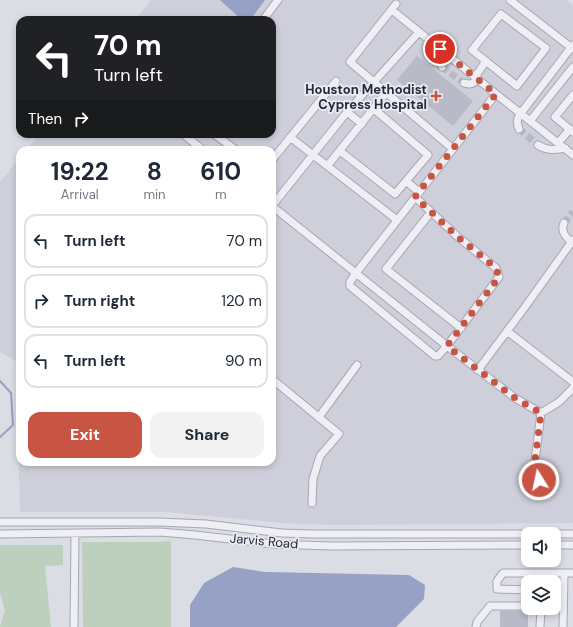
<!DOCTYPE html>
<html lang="en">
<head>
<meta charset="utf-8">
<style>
  body { margin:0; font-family:"DM Sans",sans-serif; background:#f2f2f3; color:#1f2937; height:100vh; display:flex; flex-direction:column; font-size:15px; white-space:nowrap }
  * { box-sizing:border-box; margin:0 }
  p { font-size:13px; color:#747a83 }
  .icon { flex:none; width:22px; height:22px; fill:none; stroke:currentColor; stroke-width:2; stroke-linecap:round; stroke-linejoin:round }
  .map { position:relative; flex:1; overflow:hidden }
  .panel { position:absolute; left:16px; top:146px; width:260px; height:320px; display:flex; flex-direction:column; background:#fff; border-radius:12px; box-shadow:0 2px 6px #0003 }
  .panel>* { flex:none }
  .banner { position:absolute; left:16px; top:16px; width:260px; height:122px; border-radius:12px; box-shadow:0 2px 6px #0003; background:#202124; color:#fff; overflow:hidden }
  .buttons { position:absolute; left:521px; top:527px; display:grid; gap:8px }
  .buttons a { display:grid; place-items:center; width:40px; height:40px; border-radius:8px; background:#fff; box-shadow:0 2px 6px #0003; font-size:20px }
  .pin { position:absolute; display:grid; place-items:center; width:34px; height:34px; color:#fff; margin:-17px; border:2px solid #fff; border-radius:50%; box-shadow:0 1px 4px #0007 }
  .me { position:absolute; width:44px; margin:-22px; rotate:350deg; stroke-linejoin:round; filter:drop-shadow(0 0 3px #0008) }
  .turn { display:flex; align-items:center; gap:14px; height:84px; padding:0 12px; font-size:18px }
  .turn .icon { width:52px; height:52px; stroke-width:2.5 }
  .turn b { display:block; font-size:28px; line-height:34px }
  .then { display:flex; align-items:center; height:38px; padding:0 12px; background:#0003; gap:8px; font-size:15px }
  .eta { display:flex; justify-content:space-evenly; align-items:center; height:68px; text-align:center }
  .eta b { font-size:24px; font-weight:700; line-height:28px }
  .button { display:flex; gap:8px; margin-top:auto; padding:8px 12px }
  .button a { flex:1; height:46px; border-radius:12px; background:#c85543; color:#fff; font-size:16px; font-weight:700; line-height:46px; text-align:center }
  .button a+a { background:#f2f2f3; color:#1f2937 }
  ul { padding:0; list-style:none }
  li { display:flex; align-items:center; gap:12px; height:54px; margin:0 8px 6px; padding:0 4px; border:2px solid #e0e1e3; border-radius:12px }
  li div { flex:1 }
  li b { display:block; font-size:15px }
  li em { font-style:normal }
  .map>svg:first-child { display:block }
</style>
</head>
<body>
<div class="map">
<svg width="573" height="627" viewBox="0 0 573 627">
  <rect width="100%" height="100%" fill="#dbdde5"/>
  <path fill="#cecfda" d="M151 0H566L573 5V523L332 525 282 523 165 512H20L18 436 20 433V462H272V150H27L40 134H272V20H135Z
    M20 158V363L0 352V182Z"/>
  <path fill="#bdcfbd" d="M171 541V627H83L82 542H156Z
    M0 545H63V565L45 566 51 627H0L5 611 0 593Z"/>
  <path fill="#97a0c5" d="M220 0H265L250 20H242Z
    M233 567 265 572 409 575 425 585 424 599 396 627H190V605L204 583Z"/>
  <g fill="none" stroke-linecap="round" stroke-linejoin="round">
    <path stroke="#97a0c5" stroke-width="2" d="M0 381 11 393 13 425 0 437"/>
  </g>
  <path fill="#b9bac8" d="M417 56 473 101 453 126 397 80Z
    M500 611H528V627H500Z"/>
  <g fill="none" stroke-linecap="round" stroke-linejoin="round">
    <path stroke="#b7b9c3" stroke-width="7" stroke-dasharray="7 3.5" stroke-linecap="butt" d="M442 67 464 83
      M519 129 538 145
      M564 223 573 212"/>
    <g stroke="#a5a7b2" stroke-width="9">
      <path id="minor" d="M510 0 573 49
        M396 4 350 62 453 149
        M501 14 546 48 517 86 472 50Z
        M263 20 278 0
        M440 49V62L442 67
        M475 77 486 61
        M464 83C470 85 473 84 478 79
        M496 94 573 155
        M573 95 555 117 573 132
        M347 112 362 124
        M530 121 573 67
        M519 129C516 122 517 119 521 113L573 45
        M183 134 203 150
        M214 134 236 150
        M290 137 397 220
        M558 143 570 129
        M538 145C547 151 555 150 565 148
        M340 151 395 194 428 155 374 109
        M272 160 336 81
        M328 165 386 93
        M406 181 419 192
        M415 197 458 237 496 268 499 277 447 346 515 398 541 413 535 460 539 481
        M272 206 447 346 438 356H435L350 286V282L356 273 496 94 392 10
        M272 206 347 112 419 32
        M431 212 386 269 461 328
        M564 223C560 232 566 238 573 243
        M507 331 573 382
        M478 370 525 307 573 240
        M272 379 339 434 320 456 313 479 312 503
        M541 413 559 402 573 388
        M319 417 357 365
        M0 522H159L206 524 282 533 312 534H528
        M0 534 160 532 195 535 273 544 331 546 528 545
        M554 534H573
        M554 545H573
        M528 590 497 589V581L503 573H564
        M554 590H564
        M74 627 75 534
        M476 627 477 622 490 606H528
        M540 627 541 608
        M563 627 564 573H573"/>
    </g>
    <use href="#minor" stroke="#eeeef4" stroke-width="7"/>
  </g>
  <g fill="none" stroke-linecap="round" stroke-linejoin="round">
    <path stroke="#c85543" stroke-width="7" stroke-dasharray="0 12.6" d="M440 49 496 94 415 197 458 237 496 268 499 277 447 346 515 398 541 413 535 460 539 480"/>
  </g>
  <path fill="#c85543" stroke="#ebecf3" stroke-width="1.5" d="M434 90h4v4h4v4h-4v4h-4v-4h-4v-4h4z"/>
  <g text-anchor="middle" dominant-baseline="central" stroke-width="3.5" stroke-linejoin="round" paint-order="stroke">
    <g font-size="13" font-weight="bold" fill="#26283b" stroke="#ebecf3" text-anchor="end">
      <text x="427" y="89">Houston Methodist<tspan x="427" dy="15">Cypress Hospital</tspan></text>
    </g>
    <g font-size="13" fill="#26283b" stroke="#ebecf3">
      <text transform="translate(264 541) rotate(5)">Jarvis Road</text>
    </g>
  </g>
</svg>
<div class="buttons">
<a><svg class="icon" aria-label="sound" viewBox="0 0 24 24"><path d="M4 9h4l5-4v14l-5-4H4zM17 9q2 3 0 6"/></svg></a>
<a><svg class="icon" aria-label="layers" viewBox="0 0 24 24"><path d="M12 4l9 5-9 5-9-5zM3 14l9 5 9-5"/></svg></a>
</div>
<div class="pin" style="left:440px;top:49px;background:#d93025"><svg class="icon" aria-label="arrive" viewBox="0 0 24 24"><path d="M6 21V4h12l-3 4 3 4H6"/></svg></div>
<svg class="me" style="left:539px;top:480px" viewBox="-20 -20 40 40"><circle r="17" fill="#c85543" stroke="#fff" stroke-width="3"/><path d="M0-11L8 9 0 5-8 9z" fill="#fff"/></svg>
<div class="banner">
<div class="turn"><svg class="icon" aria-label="left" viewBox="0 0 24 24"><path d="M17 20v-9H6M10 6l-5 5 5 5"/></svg><div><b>70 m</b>Turn left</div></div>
<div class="then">Then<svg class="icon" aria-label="right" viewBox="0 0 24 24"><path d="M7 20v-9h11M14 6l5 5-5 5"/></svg></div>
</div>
<section class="panel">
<div class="eta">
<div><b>19:22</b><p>Arrival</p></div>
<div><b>8</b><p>min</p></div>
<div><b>610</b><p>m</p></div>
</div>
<ul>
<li><svg class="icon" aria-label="left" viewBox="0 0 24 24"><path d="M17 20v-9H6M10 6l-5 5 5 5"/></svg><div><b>Turn left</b></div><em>70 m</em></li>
<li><svg class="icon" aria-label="right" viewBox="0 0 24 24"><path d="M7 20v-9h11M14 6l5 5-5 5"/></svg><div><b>Turn right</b></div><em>120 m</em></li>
<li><svg class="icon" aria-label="left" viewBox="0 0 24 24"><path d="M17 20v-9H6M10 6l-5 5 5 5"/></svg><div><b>Turn left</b></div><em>90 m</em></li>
</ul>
<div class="button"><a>Exit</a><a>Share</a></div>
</section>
</div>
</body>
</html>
